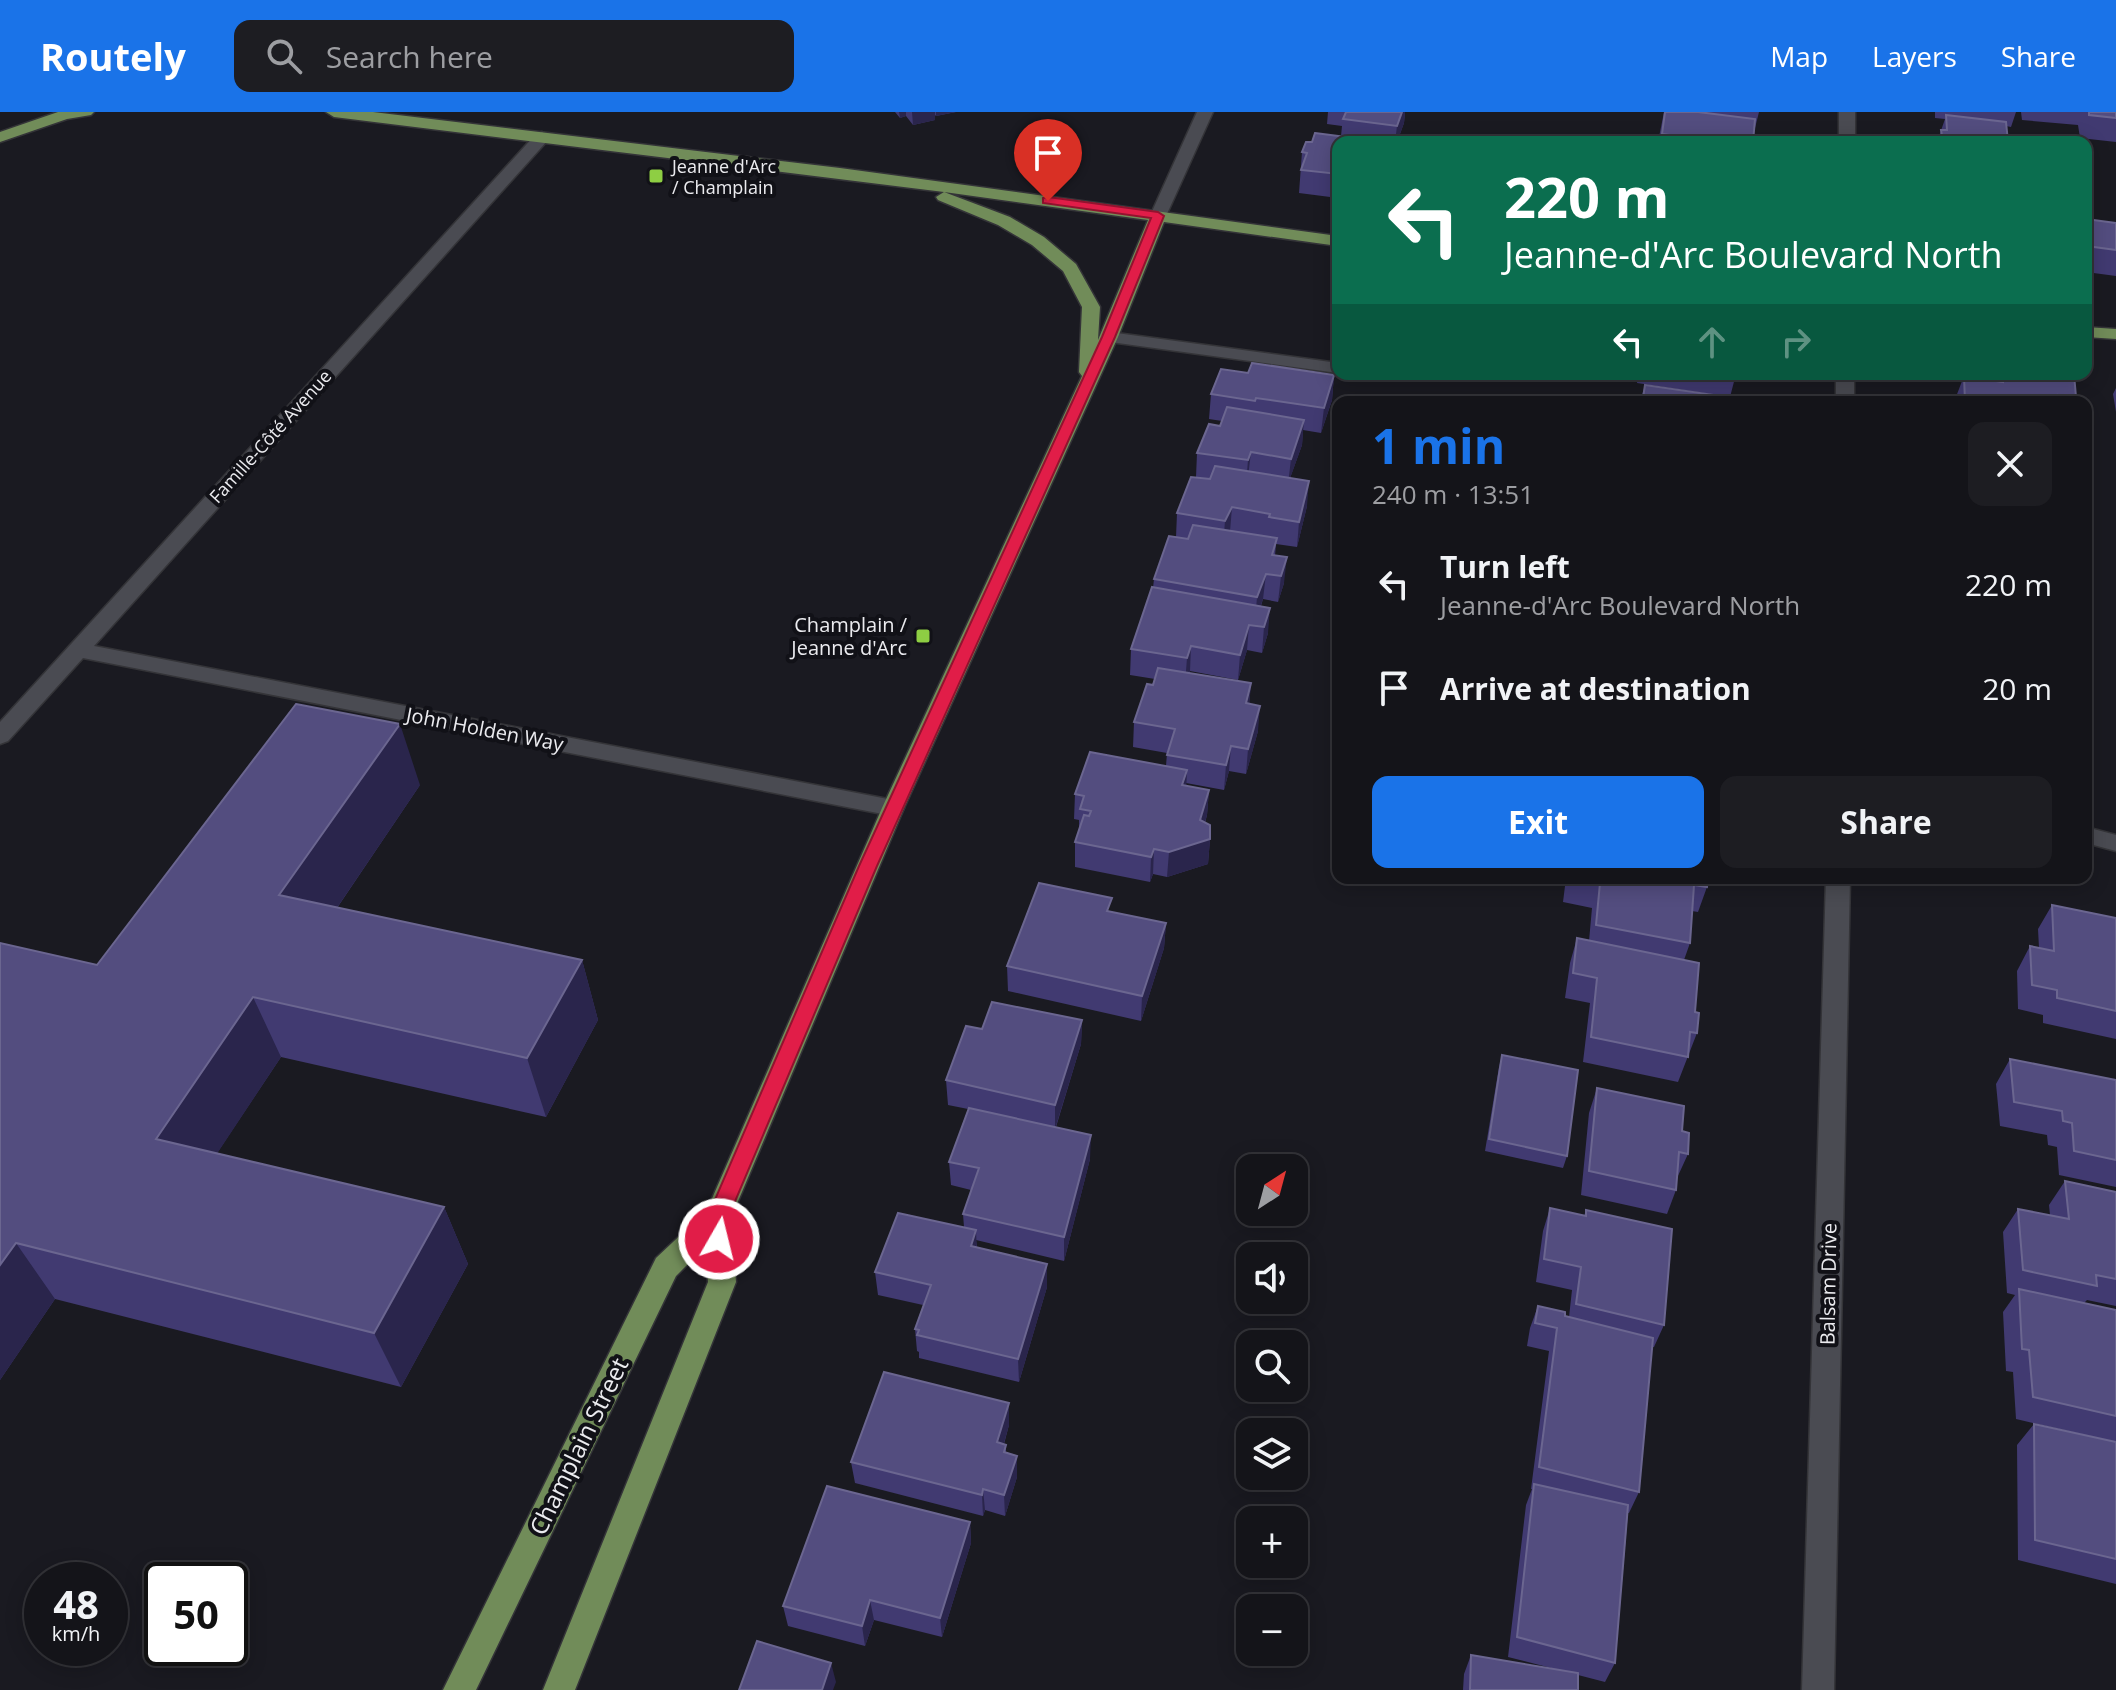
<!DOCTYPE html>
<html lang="en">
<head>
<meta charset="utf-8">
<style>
  body { margin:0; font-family:"Open Sans",sans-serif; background:#1d1d22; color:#f1f3f6; height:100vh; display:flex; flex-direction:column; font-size:30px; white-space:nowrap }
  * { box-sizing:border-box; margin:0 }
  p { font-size:26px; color:#9d9ea2 }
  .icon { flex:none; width:44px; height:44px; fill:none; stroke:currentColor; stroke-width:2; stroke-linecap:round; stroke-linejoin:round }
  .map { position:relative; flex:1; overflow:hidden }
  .drawer { position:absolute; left:1332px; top:284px; width:760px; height:488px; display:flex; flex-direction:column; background:#141419; border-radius:16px; box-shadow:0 4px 20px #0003,0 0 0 2px #333338 }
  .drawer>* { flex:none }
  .banner { position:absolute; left:1332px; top:24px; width:760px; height:244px; border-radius:16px; box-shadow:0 4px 20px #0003,0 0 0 2px #333338; background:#0b6e4f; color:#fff; overflow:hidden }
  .needle { width:52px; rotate:36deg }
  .buttons { position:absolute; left:1236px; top:1042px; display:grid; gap:16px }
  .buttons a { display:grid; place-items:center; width:72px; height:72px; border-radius:16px; background:#141419; box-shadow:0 4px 20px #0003,0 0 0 2px #333338; font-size:40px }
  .speed { position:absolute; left:24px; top:1450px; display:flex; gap:16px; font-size:40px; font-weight:700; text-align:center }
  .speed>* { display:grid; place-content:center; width:104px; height:104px; border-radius:50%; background:#141419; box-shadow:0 4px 20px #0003,0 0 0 2px #333338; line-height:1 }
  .speed small { font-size:20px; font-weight:400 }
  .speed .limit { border:4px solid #111; border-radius:12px; background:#fff; color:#111 }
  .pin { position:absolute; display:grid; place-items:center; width:68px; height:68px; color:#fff; margin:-82px -34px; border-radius:50% 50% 50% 0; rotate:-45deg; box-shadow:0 0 8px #0007 }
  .pin .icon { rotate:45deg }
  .me { position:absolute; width:88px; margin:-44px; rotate:8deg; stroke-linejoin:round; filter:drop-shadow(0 0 6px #0008) }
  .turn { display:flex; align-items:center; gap:28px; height:168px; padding:0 40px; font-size:36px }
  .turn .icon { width:104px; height:104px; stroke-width:2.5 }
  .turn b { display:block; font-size:56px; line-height:68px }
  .lanes { display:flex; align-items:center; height:76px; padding:0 40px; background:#0003; justify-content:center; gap:40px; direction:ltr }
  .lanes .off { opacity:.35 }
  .round { display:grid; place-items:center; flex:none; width:84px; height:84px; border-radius:16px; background:#1d1d22 }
  .overview { display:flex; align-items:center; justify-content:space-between; height:136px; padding:0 40px }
  h1 { font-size:48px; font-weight:700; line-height:60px; color:#1a73e8 }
  .button { display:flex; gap:16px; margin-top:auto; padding:16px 40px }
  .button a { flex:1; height:92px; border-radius:16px; background:#1a73e8; color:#fff; font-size:32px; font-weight:700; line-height:92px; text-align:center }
  .button a+a { background:#1d1d22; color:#f1f3f6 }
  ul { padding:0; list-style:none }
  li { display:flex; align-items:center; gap:24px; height:104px; padding:0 40px }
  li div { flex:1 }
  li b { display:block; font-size:30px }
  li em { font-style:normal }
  header { display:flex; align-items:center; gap:48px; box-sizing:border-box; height:112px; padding:0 40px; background:#1a73e8; color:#fff }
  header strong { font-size:38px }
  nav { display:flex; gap:44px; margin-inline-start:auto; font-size:28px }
  .search { width:560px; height:72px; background:#1d1d22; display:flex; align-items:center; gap:20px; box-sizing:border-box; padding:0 28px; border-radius:16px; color:#9d9ea2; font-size:30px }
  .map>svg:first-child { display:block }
</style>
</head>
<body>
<header>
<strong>Routely</strong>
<div class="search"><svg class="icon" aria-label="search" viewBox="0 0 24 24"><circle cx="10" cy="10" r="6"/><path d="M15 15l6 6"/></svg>Search here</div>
<nav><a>Map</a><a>Layers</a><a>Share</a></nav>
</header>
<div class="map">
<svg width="2116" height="1578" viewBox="0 0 2116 1578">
  <rect width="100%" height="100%" fill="#1a1a21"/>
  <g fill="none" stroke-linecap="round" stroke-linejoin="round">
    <g stroke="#343438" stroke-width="3">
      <path id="minor" d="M1197 0H1213L1166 104 1158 109 1152 108 1150 104Z
        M1839 0H1855V30H1839Z
        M542 20 550 25 548 28 94 534 893 688 901 690 904 696 901 702 893 704 83 546 8 629 0 632V610L536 22Z
        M1109 220 1338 251V261L1103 229 1100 225 1103 221Z
        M1836 262H1854V290H1836Z
        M2086 715 2116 723V739L2086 731Z
        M1826 766H1850L1834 1578H1802Z"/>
    </g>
    <g stroke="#343438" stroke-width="3">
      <path id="major" d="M58 0H94L91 3 67 7 0 30V20Z
        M326 0H373L840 56 1338 124V134L1164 110 1118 225 904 696 731 1106 736 1170 575 1578H543L708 1170 705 1135 676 1164 476 1578H443L656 1146 707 1098 882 696 1082 264 1079 260 1082 195 1063 159 1032 133 998 113 938 88 936 85 944 80 334 5ZM944 80 1148 108 1098 228 1100 195 1076 152 1044 125 1010 105Z
        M2086 215 2116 217V227L2086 225Z"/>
    </g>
    <use href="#minor" fill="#4a4b52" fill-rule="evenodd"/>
    <use href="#major" fill="#718c59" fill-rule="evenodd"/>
  </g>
  <path fill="#413a71" d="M895 0H956L936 4 935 3V8L913 13 906 4 900 6Z
    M1328 0H1405L1404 11 1397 30H1338V86L1299 81 1302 40 1312 30 1341 24 1342 14 1327 12Z
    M1664 0H1759L1754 20 1753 30H1658Z
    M1935 0H2016L2011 15 2006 14 2008 30H1937L1945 7 1935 6Z
    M2021 0H2116V30L2080 26 2078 13 2022 8Z
    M2086 107 2116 111V164L2086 160Z
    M1248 261 1334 263 1332 288 1321 321 1303 318 1302 333 1290 366 1307 394 1297 435 1276 432 1275 444 1284 471 1278 490 1263 487 1261 494 1268 521 1262 541 1247 538 1238 568 1190 559 1189 561 1251 571 1249 592 1258 619 1246 662 1229 659 1224 678 1186 671V674L1209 678 1207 703 1205 711 1210 727 1208 752 1167 765 1153 762 1150 770 1075 755V730L1079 717V708L1074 707 1075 682 1166 654 1167 641 1133 635 1134 610 1155 567 1130 563 1131 537 1153 476 1154 467 1176 425 1177 401 1196 365 1197 341 1220 314 1222 309 1209 307 1211 282Z
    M1525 262H1556L1555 268Z
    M1638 262H1736L1730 285 1637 271Z
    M1994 262H2074L2076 285 2074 290H1954L1964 264 1992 268Z
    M1645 273 1721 290H1640Z
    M2116 276V300L2113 282Z
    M420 673 337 796 582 848 598 908 546 1005 281 945 217 1041 444 1095 468 1152 401 1275 55 1187 0 1268V831L97 853Z
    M1566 766H1708L1707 775 1698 800 1692 799 1690 831 1684 848 1695 900 1697 921 1678 970 1583 950 1590 891 1565 886 1570 851 1577 826 1589 829 1592 796 1563 790Z
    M2052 793 2116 806V927L2043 911V903L2018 897 2017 859 2030 834 2039 836 2038 817Z
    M1111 800 1166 811 1164 836 1141 909 1008 879 1007 854Z
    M1082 908 1081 932 1056 1015 1090 1047 1064 1149 976 1128 977 1135 1047 1152V1175L1019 1270 919 1246V1240L917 1239 915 1217 923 1193 878 1183 875 1160 964 1115 963 1102 971 1078 951 1073 949 1050 968 997 948 993 946 968 982 917Z
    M1502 943 1567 1044 1563 1056 1485 1039 1499 955Z
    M2010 947 2116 968V1075L2059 1063 2057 1035 2048 1033 2047 1023 2000 1014 1996 972Z
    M1597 976 1682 1019 1688 1042 1677 1066 1676 1078 1667 1102 1581 1083 1589 1001Z
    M2065 1069 2116 1080V1194L2087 1188 2084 1191 2116 1198V1330L2016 1307 2013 1260 2006 1259 2003 1200 2015 1183 2007 1181 2003 1120 2018 1097 2050 1103 2049 1093Z
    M1550 1096 1584 1104 1586 1098 1664 1213 1654 1235H1652L1639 1380 1629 1401H1628L1615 1551 1605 1570 1578 1563V1578H1463L1464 1562 1471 1543 1555 1557 1508 1545 1526 1393 1532 1377H1531L1549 1239 1527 1234 1530 1216 1538 1194 1569 1205 1572 1178 1536 1170 1543 1119Z
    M1009 1291V1313L1004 1332 1006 1333V1341L1017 1344V1365L1005 1404 985 1398 983 1404 855 1371 851 1350Z
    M2034 1312 2116 1330V1472L2018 1448 2017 1333Z
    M970 1410 971 1431 942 1525 874 1508 865 1534 788 1514 783 1494Z"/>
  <path fill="#2a254c" d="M899 0H906V4L900 6Z
    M912 0H935V8L913 13Z
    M936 0H956L936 4Z
    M1402 0H1405L1404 11 1397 30H1395L1397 14Z
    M1334 263 1332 288 1321 321 1324 296Z
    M1304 308 1302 333 1288 372 1291 347Z
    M1251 340 1248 365 1246 373 1248 348Z
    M1309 369 1307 394 1297 435 1299 410Z
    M1232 395 1230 420 1223 434 1225 409Z
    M1287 445 1284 471 1278 490 1281 464Z
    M1266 462 1263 487 1255 510 1257 485Z
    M1270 496 1268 521 1262 541 1264 515Z
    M1249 513 1247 538 1238 568 1240 543Z
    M1191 534 1190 559 1185 572 1187 546Z
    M1251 571 1249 597 1246 591Z
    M1260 594 1258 619 1246 662 1248 637Z
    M400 612 420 673 305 843 279 783Z
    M1231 634 1229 659 1224 678 1226 653Z
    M1187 658 1186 683 1182 673Z
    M1209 678 1207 703 1199 730 1210 727 1208 752 1167 765 1169 740 1200 708Z
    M1154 737 1153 762 1150 770 1151 745Z
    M1166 811 1164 836 1141 909 1142 884Z
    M582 848 598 908 546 1005 527 946Z
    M253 885 281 945 189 1084 156 1027Z
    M1082 908 1081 932 1055 1017V993Z
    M1091 1023 1090 1047 1064 1149V1125Z
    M444 1095 468 1152 401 1275 374 1221Z
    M976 1118 977 1142 971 1134Z
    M16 1131 55 1187 0 1268V1153Z
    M1047 1152V1175L1019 1270 1018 1247Z
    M1009 1291V1313L998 1352 997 1330Z
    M1017 1344V1365L1005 1404 1004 1383Z
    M983 1377 985 1398 983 1404 982 1383Z
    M970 1410 971 1431 942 1525 940 1506Z
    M870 1488 874 1508 865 1534 862 1514Z
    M831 1551 836 1570 833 1578H822Z"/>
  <path fill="#534d7f" stroke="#6b6690" stroke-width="2" d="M1346 0H1402L1397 14 1343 7Z
    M1665 0H1698L1755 7 1753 30H1714V29L1662 22Z
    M2089 0H2116V6L2089 3Z
    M1946 3 2006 10 2008 30H1948L1947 24H1942L1941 18H1947Z
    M1315 21 1370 28 1369 30H1338V62L1301 58 1307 41 1302 40 1306 30H1312Z
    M2086 107 2116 111V138L2087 134Z
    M1252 251 1334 263 1324 296 1256 286 1255 289 1211 282 1221 257 1248 261Z
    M2003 262H2074L2076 285 2058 283 2059 290H1965L1964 264 2003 270Z
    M1645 273 1721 284V290H1664L1643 286Z
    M1227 295 1304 308 1291 347 1251 340 1248 348 1197 341 1209 312 1220 314Z
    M1215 354 1309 369 1299 410 1269 405 1270 402 1232 395 1225 409 1177 401 1191 365 1210 367Z
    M1193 413 1277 426 1272 443 1287 445 1281 464 1266 462 1257 485 1154 467 1169 424 1188 427Z
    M1152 475 1270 496 1264 515 1249 513 1240 543 1191 534 1187 546 1131 537Z
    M1158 556 1251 571 1246 591 1260 594 1248 637 1231 634 1226 653 1167 643 1175 617 1134 610 1147 572 1153 573Z
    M296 592 400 612 279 783 582 848 527 946 253 885 156 1027 444 1095 374 1221 16 1131 0 1153V831L97 853Z
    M1090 640 1187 658 1182 673 1209 678 1200 708 1210 713V727L1169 740 1154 737 1151 745 1075 730 1084 703 1089 704 1091 699 1080 697 1084 684 1075 682Z
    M1576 766H1708L1707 775 1694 773 1690 831 1596 813 1600 771Z
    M1039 771 1112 786 1107 799 1166 811 1142 884 1007 854Z
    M2052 793 2116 806V899L2057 886V878L2032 873 2030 834 2054 839Z
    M1577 826 1699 851 1695 900 1699 901 1697 921 1690 920 1688 945 1591 925 1597 866 1573 861Z
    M992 890 1082 908 1055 993 946 968 966 914 982 917Z
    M1502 943 1578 958 1567 1044 1489 1027Z
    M2010 947 2116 968V1048L2074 1039 2072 1011 2063 1009 2062 999 2014 990Z
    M1597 976 1684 994 1682 1019 1689 1021 1688 1042 1679 1040 1676 1078 1589 1059Z
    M969 996 1091 1023 1064 1125 963 1102 979 1056 949 1050Z
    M2065 1069 2116 1080V1167L2096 1163 2097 1174 2023 1158 2018 1097 2069 1107Z
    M1550 1096 1586 1104V1098L1672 1117 1664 1213 1576 1192 1581 1155 1544 1147Z
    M898 1101 976 1118 971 1134 1047 1152 1018 1247 917 1223 919 1218 915 1217 931 1173 875 1160Z
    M2019 1177 2116 1198V1304L2033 1285 2029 1238 2022 1237Z
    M1538 1194 1565 1200V1204L1653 1226 1639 1380 1539 1355 1557 1216 1535 1211Z
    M884 1260 1009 1291 997 1330 1006 1333 1004 1340 1017 1344 1004 1383 983 1377 982 1383 851 1350Z
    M2034 1312 2116 1330V1447L2035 1428Z
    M1534 1372 1628 1393 1615 1551 1517 1525Z
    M827 1374 970 1410 940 1506 870 1488 862 1514 783 1494Z
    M757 1529 831 1551 822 1578H739Z
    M1471 1543 1578 1561V1578H1470Z"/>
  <path fill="#e11d48" stroke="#92132f" stroke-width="2" d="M1048 85 1158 100 1164 104 1115 225 877 754 728 1106 729 1127 726 1134 719 1136 712 1134 707 1106 859 754 1102 225 1151 106 1043 91V86Z"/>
  <g fill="#8ece43" stroke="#111117" stroke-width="3">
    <rect x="648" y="56" width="16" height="16" rx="4"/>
    <rect x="915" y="516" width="16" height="16" rx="4"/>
  </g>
  <g text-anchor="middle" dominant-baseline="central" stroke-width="8" stroke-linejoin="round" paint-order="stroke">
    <g font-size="18" fill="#ebebef" stroke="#111117" text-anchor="start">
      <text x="672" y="54">Jeanne d'Arc<tspan x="672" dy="21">/ Champlain</tspan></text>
    </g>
    <g font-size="18" fill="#ebebef" stroke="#111117">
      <text transform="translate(270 324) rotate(-48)">Famille-Côté Avenue</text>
    </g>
    <g font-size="20" fill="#ebebef" stroke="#111117" text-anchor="end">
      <text x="907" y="512">Champlain /<tspan x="907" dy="23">Jeanne d'Arc</tspan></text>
    </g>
    <g font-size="20" fill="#ebebef" stroke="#111117">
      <text transform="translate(485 617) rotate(11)">John Holden Way</text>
      <text transform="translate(1828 1172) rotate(-89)">Balsam Drive</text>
    </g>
    <g font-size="24" fill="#ebebef" stroke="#111117">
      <text transform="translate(578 1334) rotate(-64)">Champlain Street</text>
    </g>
  </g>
</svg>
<div class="buttons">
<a><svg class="needle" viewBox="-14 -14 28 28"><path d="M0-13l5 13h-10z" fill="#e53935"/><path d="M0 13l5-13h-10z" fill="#9d9ea2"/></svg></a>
<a><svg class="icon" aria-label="sound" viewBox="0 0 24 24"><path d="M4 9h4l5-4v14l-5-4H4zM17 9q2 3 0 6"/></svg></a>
<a><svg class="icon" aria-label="search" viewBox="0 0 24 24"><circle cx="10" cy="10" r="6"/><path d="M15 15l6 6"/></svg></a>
<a><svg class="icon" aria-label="layers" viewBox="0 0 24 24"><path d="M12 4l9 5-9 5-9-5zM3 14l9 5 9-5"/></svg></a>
<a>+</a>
<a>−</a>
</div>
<div class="speed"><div>48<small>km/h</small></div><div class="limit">50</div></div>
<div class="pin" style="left:1048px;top:89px;background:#d93025"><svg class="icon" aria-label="arrive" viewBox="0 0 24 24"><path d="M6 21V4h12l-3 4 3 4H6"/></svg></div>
<svg class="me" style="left:719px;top:1127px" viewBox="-20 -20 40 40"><circle r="17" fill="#e11d48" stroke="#fff" stroke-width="3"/><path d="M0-11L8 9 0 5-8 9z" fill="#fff"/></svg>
<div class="banner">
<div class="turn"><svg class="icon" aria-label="left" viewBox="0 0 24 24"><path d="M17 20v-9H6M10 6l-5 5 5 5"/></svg><div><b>220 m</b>Jeanne-d'Arc Boulevard North</div></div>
<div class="lanes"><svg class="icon" aria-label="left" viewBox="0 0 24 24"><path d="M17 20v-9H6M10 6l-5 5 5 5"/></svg><svg class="icon off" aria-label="ahead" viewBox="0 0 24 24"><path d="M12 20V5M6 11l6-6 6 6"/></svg><svg class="icon off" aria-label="right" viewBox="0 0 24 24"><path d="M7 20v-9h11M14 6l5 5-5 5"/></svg></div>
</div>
<section class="drawer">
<div class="overview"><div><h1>1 min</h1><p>240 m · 13:51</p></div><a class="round"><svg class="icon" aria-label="close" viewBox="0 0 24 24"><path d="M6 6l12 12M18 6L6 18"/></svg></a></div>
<ul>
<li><svg class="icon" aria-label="left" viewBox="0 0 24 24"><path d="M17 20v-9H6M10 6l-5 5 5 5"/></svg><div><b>Turn left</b><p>Jeanne-d'Arc Boulevard North</p></div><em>220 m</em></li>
<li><svg class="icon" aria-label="arrive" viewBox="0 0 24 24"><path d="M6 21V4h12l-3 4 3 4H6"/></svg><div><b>Arrive at destination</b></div><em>20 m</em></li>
</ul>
<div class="button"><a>Exit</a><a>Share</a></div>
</section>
</div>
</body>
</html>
